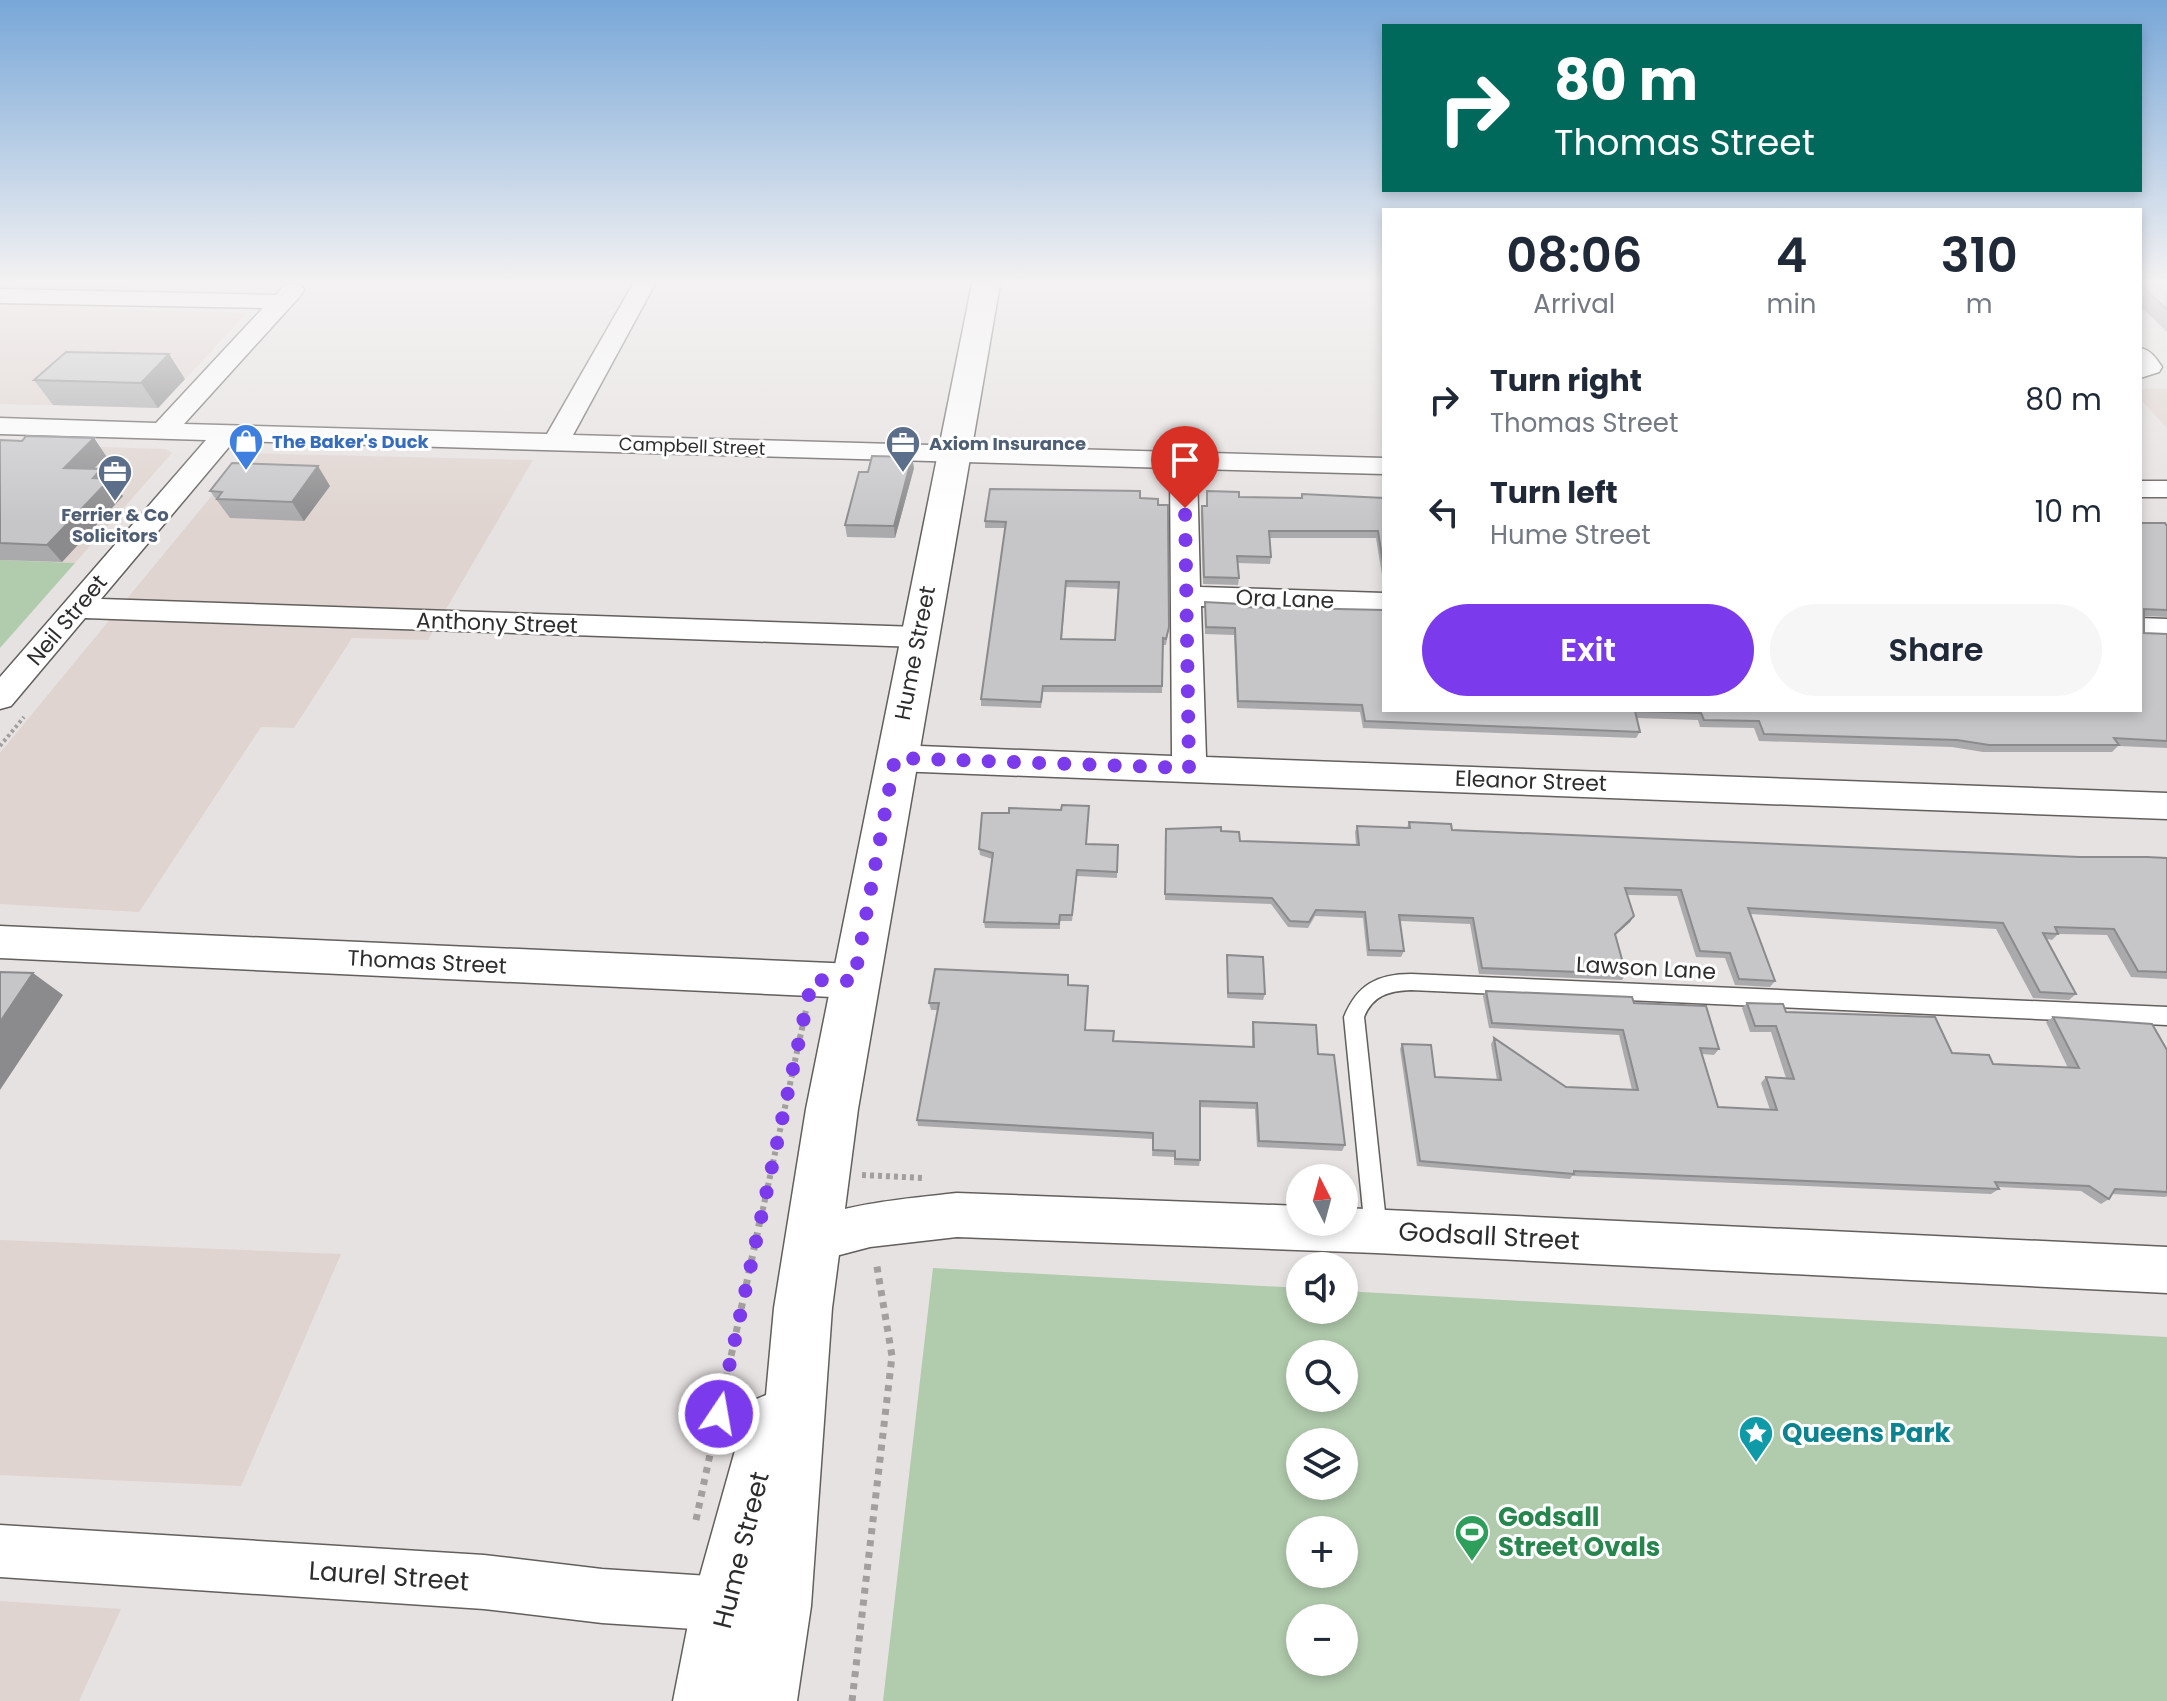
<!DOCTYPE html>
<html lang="en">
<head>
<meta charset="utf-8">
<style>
  body { margin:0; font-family:Poppins,sans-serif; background:#f6f6f7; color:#1f2937; height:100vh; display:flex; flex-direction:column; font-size:30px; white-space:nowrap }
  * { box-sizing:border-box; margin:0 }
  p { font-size:26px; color:#747a83 }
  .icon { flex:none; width:44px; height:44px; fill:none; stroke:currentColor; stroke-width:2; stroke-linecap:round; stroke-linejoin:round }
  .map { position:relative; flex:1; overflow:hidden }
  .details { position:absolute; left:1382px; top:208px; width:760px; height:504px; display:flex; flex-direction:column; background:#fff; border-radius:0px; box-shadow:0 4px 12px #0003 }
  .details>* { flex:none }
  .top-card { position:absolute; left:1382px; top:24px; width:760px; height:168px; border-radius:0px; box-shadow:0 4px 12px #0003; background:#00695c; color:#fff; overflow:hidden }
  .needle { width:52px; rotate:354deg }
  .tools { position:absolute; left:1286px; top:1164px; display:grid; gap:16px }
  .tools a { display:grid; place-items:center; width:72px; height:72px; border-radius:50%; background:#fff; box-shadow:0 4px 12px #0003; font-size:40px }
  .pin { position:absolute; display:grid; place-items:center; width:68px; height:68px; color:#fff; margin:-82px -34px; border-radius:50% 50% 50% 0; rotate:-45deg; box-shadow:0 0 8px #0007 }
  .pin .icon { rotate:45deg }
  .me { position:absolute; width:88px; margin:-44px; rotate:12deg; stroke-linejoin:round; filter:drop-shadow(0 0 6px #0008) }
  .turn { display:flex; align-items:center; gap:28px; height:168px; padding:0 40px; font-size:36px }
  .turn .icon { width:104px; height:104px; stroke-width:2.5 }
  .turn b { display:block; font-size:56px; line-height:68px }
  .eta { display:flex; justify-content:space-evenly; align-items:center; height:136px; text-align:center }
  .eta b { font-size:48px; font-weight:600; line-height:56px }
  .button { display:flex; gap:16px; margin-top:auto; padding:16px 40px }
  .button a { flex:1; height:92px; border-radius:48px; background:#7c3aed; color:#fff; font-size:32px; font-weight:600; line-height:92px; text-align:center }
  .button a+a { background:#f6f6f7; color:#1f2937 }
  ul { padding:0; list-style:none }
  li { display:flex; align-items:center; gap:24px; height:112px; padding:0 40px }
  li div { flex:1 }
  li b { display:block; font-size:30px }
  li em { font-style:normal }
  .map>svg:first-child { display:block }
</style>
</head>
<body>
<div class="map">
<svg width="2167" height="1701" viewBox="0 0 2167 1701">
  <rect width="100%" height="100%" fill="#e6e2e1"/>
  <path fill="#dfd4cf" d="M0 284H131L105 309 247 313 158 408 0 404Z
    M2140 389H2167V428L2140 399Z
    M0 444 166 449 172 453 75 563 0 560Z
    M247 453 533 460 428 640 352 638 294 728 261 727 139 912 0 904V753Z
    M0 1240 341 1254 241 1486 0 1475Z
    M0 1601 121 1609 79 1701H0Z"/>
  <path fill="#b1cbad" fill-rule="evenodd" d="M0 560 75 563 0 648Z
    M933 1268 1300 1288V1310H1344V1291L2167 1337V1701H883ZM1300 1354H1344V1398H1300ZM1300 1442H1344V1486H1300ZM1300 1530H1344V1574H1300ZM1300 1618H1344V1662H1300Z"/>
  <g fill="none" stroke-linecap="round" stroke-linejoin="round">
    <g stroke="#625f5d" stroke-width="3">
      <path id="service" d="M1411 974 2167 1007V1025L1411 990C1389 991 1373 995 1364 1017L1387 1231 1384 1239 1376 1242 1368 1239 1365 1231 1344 1017C1357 985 1377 974 1411 974Z"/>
    </g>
    <g stroke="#625f5d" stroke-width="3">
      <path id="minor" d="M633 284H655L573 435 1384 458V474L1197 469 1200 587 1384 593V613L1201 606 1206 757 2167 793V819L895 771 883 767 878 758 883 749 895 745 1172 756 1170 468 234 441 101 599 918 627 929 630 933 637 929 644 918 647 85 618 11 706 0 709V677L206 440 0 434V418L156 423 263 308 0 303V289L276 295 285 285H301L304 290 301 295 184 424 547 434Z
        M2140 348C2151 350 2156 358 2162 367L2159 372 2140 378Z
        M2140 481H2167V497H2140Z
        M2140 618 2167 619V639L2140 638Z
        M0 926 854 964 868 969 874 981 868 993 854 998 0 958Z
        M957 1193 1300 1206V1222H1344V1208L2167 1247V1293L1376 1253 957 1237 870 1247 813 1262 797 1256 790 1240 797 1224C848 1203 903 1199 957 1193Z
        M0 1525 484 1555 602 1569 740 1578 759 1586 767 1605 759 1624 740 1632 602 1623 484 1609 0 1577Z"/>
    </g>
    <g stroke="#625f5d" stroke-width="3">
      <path id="tertiary" d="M972 284H1000L858 1109 832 1308 811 1606 797 1701H673L692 1604 743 1422 752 1401 766 1395 774 1308 806 1109Z"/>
    </g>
    <path stroke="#a29f9e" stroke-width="4" stroke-dasharray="3 3" stroke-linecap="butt" d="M0 746 24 717"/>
    <path stroke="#a29f9e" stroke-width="6" stroke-dasharray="4 4" stroke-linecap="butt" d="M862 1175 924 1178
      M761 1218 806 1010"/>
    <path stroke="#a29f9e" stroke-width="7" stroke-dasharray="6 6" stroke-linecap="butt" d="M696 1520 761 1216
      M852 1701 892 1356 876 1261"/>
    <use href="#service" fill="#fff" fill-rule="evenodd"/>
    <use href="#minor" fill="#fff" fill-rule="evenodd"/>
    <use href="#tertiary" fill="#fff" fill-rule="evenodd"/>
  </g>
  <path fill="#aaaaad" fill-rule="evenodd" d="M2140 284H2167V332L2140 306Z
    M185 379 158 408 53 405 34 380Z
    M94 438 106 456 94 469 110 479 123 496 62 562 0 560V440L22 441Z
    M914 468 895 538 847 537 845 525 868 472Z
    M330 486 304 521 230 518 210 491Z
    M1207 491 1239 497 1301 498 1302 494 1384 498V587L1376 538H1269L1271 557 1270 564 1237 563 1239 578 1238 585 1203 584 1201 513 1202 506H1206Z
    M1140 498 1168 633 1166 645H1163L1162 693 1043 692 1041 708 981 706V699L1005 528H985V521ZM1066 587 1119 589 1115 640 1062 639Z
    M2140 523 2167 526V617L2144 616V633L2167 634V748L2118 746 2112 752H1983L1952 747 1759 741 1754 728 1700 727 1698 720 1636 718 1640 732 1636 738 1363 728 1360 712 1237 708 1234 635 1205 634V602L1241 607 1384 710H2140Z
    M1409 822 1452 830 2080 857 2167 858V979L2131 977 2107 935 2058 934 2052 940 2047 939 2076 994 2069 1000 2033 998 1996 929 1750 914 1775 981 1770 987 1735 985 1725 958 1696 957 1677 896 1627 895 1634 916 1630 922 1615 935 1626 974 1622 980 1479 974 1470 924 1400 921 1404 951 1401 957 1367 956 1363 918 1315 916 1308 928 1288 927 1271 904 1165 900 1166 835 1221 831 1240 841 1356 845 1355 832 1357 826 1407 828Z
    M1087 844 1118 845 1117 878 1077 876 1072 921H1060V929L985 928 984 922 992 859 980 855 979 849Z
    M1227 955 1265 994 1263 1000 1227 998Z
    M1068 985 1086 1030 1113 1041 1252 1047V1029L1253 1022 1318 1054 1345 1145 1342 1151 1257 1147 1255 1109 1200 1107V1160L1199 1166 1174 1165V1157L1152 1156 1153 1139 918 1126 917 1120 938 1010H931L929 1003Z
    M1486 991 1634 1003 1719 1049 1714 1055 1702 1054 1718 1107 1770 1110 1761 1083 1766 1077 1786 1078 1771 1032H1750L1742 1008 1747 1003 1993 1064 2068 1068 2046 1022 2053 1017 2167 1050V1196L2165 1197 2112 1194 2109 1199 2101 1204 2081 1191 1998 1187 1999 1189 1991 1194 1572 1176 1570 1179 1417 1166 1400 1049 1402 1044 1435 1077 1497 1080 1491 1044 1494 1038 1566 1087 1632 1090 1619 1035 1489 1028 1483 996Z"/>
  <path fill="#8b8b8d" d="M169 354 185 379 158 408 141 383Z
    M94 438 106 456 78 485 64 468Z
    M912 457 914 468 895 538 894 526Z
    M318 466 330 486 304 521 292 502Z
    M101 469 123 496 62 562 47 545 93 478Z
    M1634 916 1630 922 1611 939 1615 934Z
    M33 973 63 995 0 1090V1022Z"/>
  <path fill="#c6c6c9" stroke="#8b8b8d" stroke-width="2" fill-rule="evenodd" d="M2140 284H2167V310Z
    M66 352 169 354 141 383 34 380Z
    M26 436 94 438 64 468 101 469 93 478 110 479 47 545 0 543V440L22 441Z
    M872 456 912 457 894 526 845 525 859 472H868Z
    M232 463 318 466 292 502 217 499 222 492 210 491Z
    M990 489 1140 491V498L1158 499V505H1168L1169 627 1166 639 1163 638 1162 686H1043L1041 702 981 699 1006 522 985 521ZM1066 581 1119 582 1115 640 1061 639Z
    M1207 491 1239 492V497L1302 498V494L1384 498V569L1378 531H1269L1271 557 1237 556 1239 578 1204 577 1202 506H1207Z
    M2140 523H2165L2167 526V610L2144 609V633L2167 634V741L2114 738 2119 745H1989L1957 740 1764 734 1759 721 1704 720 1701 713 1635 711 1640 732 1365 721 1362 705 1238 701 1235 628 1206 627 1205 602 1241 604V607L1384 610V710H2140Z
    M1062 805 1089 806 1086 844 1118 845 1117 872 1077 870 1072 915H1060L1059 924 984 922 993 853 979 849 982 813H1009V808L1061 810Z
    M1409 822 1451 824 1452 830 2080 857H2147L2167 858V972L2138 971 2114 929 2055 927 2058 934 2043 933 2076 994 2040 992 2003 923 1748 908 1775 981 1739 979 1730 953 1700 951 1681 890 1625 888 1634 916 1615 934 1626 974 1482 968 1473 918 1399 915 1404 951 1369 950 1365 912 1316 910 1309 922 1290 921 1272 898 1165 894 1166 829 1221 827V831L1239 832 1240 841 1359 845 1357 826 1410 828Z
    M1227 955 1263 957 1265 994 1228 993Z
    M935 969 1068 975V985L1088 986 1085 1030 1114 1031 1113 1041 1254 1047 1253 1022 1316 1025 1318 1054 1334 1055 1345 1145 1259 1141 1257 1103 1200 1101V1160L1175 1159V1151L1153 1150V1133L917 1120 939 1003H929Z
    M0 972 33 973 0 1022Z
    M1486 991 1632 997 1634 1003 1706 1006 1719 1049 1700 1048 1718 1107 1777 1110 1766 1077 1794 1079 1776 1026H1755L1747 1003 1783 1004 1786 1012 1935 1017 1952 1053 1989 1055 1993 1064 2079 1068 2053 1017 2152 1024 2167 1050V1192L2115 1189 2109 1199 2089 1186 1995 1182 1999 1189 1574 1171V1174L1420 1161 1402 1044 1431 1045 1435 1077 1501 1080 1494 1038 1566 1087 1638 1090 1623 1030 1492 1023Z"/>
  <linearGradient id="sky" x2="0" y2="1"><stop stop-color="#78a7d8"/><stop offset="0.54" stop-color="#f4f2f2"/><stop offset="1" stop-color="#f4f2f2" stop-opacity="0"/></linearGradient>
  <rect width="2167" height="522" fill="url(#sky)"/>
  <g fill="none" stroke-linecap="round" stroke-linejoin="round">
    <path stroke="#7c3aed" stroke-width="14" stroke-dasharray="0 25.2" d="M719 1414 812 980 854 981 895 758 1189 768 1185 508"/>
  </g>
  <defs>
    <g id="shop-pin" transform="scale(1.8)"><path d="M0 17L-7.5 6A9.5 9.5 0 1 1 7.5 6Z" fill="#3f7fe0" stroke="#fff"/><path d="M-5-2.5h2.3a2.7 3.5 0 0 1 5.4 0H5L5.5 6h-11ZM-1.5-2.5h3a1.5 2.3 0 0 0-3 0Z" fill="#fff"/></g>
    <g id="office-pin" transform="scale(1.8)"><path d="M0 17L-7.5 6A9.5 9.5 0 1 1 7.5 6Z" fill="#5c6f8a" stroke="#fff"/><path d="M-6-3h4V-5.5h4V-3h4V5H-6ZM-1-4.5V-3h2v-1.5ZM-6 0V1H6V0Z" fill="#fff"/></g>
    <g id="sight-pin" transform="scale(1.8)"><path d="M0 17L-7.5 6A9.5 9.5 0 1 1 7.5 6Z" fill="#0f9aa8" stroke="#fff"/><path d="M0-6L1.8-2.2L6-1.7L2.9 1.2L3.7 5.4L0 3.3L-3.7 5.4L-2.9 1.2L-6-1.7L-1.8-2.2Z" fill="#fff"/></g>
    <g id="stadium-pin" transform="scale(1.8)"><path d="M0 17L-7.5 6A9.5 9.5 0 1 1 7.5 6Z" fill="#2e9e5b" stroke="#fff"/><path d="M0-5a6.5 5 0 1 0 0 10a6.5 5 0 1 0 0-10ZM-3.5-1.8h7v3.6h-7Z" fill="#fff"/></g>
  </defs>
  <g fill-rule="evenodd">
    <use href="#shop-pin" x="246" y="441"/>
    <use href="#office-pin" x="903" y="443"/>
    <use href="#office-pin" x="115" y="472"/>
    <use href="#sight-pin" x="1756" y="1433"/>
    <use href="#stadium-pin" x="1472" y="1532"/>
  </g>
  <g text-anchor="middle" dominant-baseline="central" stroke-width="6" stroke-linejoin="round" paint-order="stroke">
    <g font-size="18" font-weight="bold" fill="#366cbe" stroke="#fff" text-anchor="start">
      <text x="272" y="441">The Baker's Duck</text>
    </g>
    <g font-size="18" font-weight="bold" fill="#4e5e75" stroke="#fff" text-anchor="start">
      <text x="929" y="443">Axiom Insurance</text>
      <text x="115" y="514" text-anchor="middle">Ferrier &amp; Co<tspan x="115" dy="21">Solicitors</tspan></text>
    </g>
    <g font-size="18" fill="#2e2d2c" stroke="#fff">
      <text transform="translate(692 446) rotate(2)">Campbell Street</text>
    </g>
    <g font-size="22" fill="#2e2d2c" stroke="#fff">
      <text transform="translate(1285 599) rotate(2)">Ora Lane</text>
      <text transform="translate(67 620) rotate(-50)">Neil Street</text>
      <text transform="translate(497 623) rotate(2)">Anthony Street</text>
      <text transform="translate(915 653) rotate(-79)">Hume Street</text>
      <text transform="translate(1531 781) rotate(2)">Eleanor Street</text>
      <text transform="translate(427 962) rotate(3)">Thomas Street</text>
      <text transform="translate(1646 968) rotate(3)">Lawson Lane</text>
    </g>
    <g font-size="26" fill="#2e2d2c" stroke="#fff">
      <text transform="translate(1489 1236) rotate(3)">Godsall Street</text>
      <text transform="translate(741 1550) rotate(-76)">Hume Street</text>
      <text transform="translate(389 1576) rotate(4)">Laurel Street</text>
    </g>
    <g font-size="26" font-weight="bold" fill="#0d838f" stroke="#fff" text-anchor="start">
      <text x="1782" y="1433">Queens Park</text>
    </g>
    <g font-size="26" font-weight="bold" fill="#27864d" stroke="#fff" text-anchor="start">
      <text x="1498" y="1517">Godsall<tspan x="1498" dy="30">Street Ovals</tspan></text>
    </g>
  </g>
</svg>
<div class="tools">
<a><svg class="needle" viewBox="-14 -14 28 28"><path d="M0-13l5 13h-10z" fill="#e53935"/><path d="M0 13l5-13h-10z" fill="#747a83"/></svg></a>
<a><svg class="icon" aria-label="sound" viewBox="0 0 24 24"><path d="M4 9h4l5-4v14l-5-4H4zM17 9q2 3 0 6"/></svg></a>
<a><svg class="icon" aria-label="search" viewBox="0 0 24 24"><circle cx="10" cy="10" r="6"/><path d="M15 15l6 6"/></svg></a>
<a><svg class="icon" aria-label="layers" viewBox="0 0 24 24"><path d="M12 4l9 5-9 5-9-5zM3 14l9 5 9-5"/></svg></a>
<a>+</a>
<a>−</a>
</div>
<div class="pin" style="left:1185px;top:508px;background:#d93025"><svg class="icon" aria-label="arrive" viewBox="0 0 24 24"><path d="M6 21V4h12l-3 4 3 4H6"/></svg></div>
<svg class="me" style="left:719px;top:1414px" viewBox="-20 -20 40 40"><circle r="17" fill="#7c3aed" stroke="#fff" stroke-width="3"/><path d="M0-11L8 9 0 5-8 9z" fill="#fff"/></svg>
<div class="top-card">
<div class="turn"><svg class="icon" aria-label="right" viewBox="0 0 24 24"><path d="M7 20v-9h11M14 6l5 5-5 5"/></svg><div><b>80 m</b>Thomas Street</div></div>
</div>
<section class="details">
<div class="eta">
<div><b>08:06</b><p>Arrival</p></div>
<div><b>4</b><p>min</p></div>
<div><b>310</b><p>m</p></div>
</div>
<ul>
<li><svg class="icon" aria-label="right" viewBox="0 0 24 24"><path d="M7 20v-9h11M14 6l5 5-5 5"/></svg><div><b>Turn right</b><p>Thomas Street</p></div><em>80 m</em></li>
<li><svg class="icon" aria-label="left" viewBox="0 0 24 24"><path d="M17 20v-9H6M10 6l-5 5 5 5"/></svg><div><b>Turn left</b><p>Hume Street</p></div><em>10 m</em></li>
</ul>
<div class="button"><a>Exit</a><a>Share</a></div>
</section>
</div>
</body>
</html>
